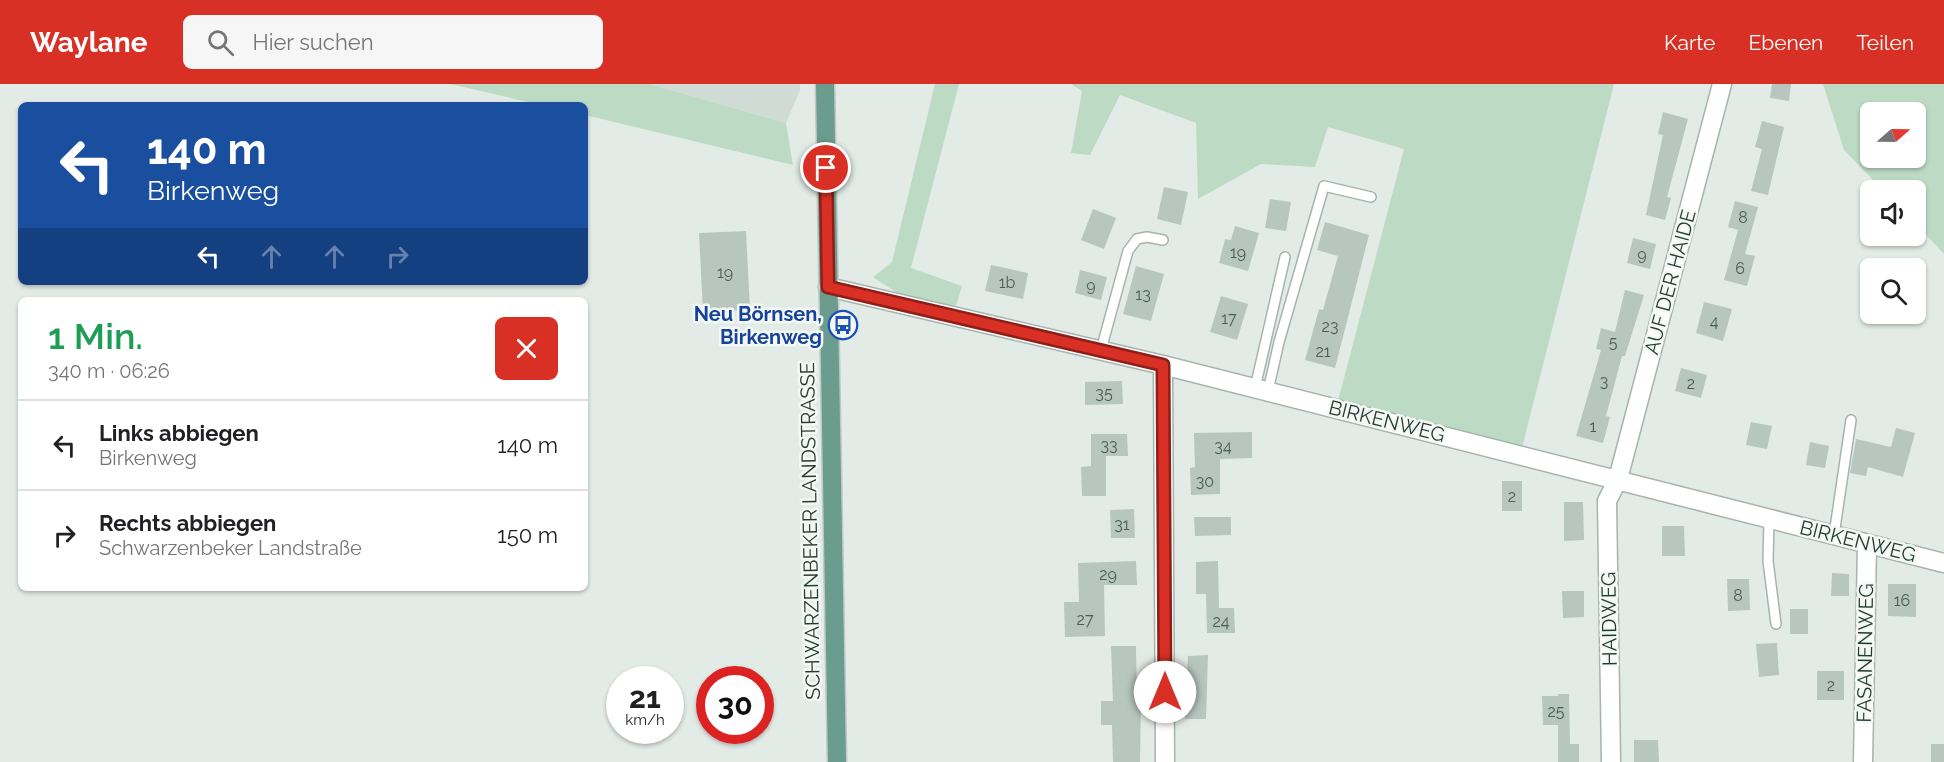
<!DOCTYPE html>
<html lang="de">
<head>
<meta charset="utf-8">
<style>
  body { margin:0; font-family:Raleway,sans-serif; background:#f6f6f6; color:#202124; height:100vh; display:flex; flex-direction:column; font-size:22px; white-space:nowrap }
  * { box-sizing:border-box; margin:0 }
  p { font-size:20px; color:#757577 }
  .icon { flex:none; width:33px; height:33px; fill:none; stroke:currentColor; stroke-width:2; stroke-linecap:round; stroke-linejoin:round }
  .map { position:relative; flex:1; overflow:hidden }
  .panel { position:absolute; left:18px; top:213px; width:570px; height:294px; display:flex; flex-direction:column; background:#fff; border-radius:9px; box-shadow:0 2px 4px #0004 }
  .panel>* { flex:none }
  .hud { position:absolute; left:18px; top:18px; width:570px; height:183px; border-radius:9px; box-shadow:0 2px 4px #0004; background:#1a4fa0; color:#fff; overflow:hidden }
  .needle { width:39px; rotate:70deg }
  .controls { position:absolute; left:1860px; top:18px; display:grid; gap:12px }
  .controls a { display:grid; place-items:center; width:66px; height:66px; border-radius:9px; background:#fff; box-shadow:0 2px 4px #0004; font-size:30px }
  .speed { position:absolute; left:606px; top:582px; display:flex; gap:12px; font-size:30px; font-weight:700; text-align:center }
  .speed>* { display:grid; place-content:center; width:78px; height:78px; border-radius:50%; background:#fff; box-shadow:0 2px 4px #0004; line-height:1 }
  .speed small { font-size:15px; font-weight:400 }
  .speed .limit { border:9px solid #d22; background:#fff; color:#111 }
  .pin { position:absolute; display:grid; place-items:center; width:51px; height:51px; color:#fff; margin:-26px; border:3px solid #fff; border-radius:50%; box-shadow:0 2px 6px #0007 }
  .me { position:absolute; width:66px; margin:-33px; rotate:0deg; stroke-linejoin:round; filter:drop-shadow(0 0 4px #0008) }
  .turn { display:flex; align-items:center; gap:21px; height:126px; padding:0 30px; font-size:27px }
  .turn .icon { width:78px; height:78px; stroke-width:2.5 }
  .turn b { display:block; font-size:42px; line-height:51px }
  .lanes { display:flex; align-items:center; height:57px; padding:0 30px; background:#0003; justify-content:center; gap:30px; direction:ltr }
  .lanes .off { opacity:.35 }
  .round { display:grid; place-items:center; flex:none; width:63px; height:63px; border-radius:9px; background:#f6f6f6 }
  .summary { display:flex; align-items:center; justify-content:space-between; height:102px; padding:0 30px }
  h1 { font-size:36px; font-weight:600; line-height:45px; color:#1e9e55 }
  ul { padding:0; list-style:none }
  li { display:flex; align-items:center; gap:18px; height:90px; padding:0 30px; border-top:2px solid #e0e0e0 }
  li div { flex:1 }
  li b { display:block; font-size:22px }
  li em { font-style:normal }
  header { display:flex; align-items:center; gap:36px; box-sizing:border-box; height:84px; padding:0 30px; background:#d93025; color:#fff }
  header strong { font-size:28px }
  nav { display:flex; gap:33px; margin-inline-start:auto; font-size:21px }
  .search { width:420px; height:54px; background:#f6f6f6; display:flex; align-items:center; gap:15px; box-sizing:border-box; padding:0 21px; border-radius:9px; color:#757577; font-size:22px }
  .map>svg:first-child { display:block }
</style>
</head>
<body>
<header>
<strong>Waylane</strong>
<div class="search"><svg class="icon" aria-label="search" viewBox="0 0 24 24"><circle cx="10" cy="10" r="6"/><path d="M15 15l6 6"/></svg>Hier suchen</div>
<nav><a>Karte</a><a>Ebenen</a><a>Teilen</a></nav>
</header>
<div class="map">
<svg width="1944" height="678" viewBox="0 0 1944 678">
  <rect width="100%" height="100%" fill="#e3ebe7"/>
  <path fill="#d1dbd6" d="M650 0H800V6L786 39Z"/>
  <path fill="#bddbc4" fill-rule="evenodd" d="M450 0H650L786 39 793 81 585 31V21H541Z
    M935 0H959L911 184 962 202 956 222 902 212 873 193 892 178Z
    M1071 0H1614L1522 364 1338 317 1404 65 1328 43 1315 83 1261 80 1198 115 1196 39 1120 11 1090 71 1071 69 1082 7Z
    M1823 0H1944V170L1916 140V106H1883L1844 66ZM1870 28H1916V74H1870Z"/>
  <path fill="#b8c6c0" d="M1772 0H1791L1789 17 1770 14Z
    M1663 28 1688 35 1667 113 1671 114 1665 136 1646 131 1663 51 1658 50Z
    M1762 37 1784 43 1768 111 1751 107 1762 65 1755 63Z
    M1164 103 1188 108 1181 141 1157 135Z
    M1270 115 1291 118 1286 147 1265 144Z
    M1735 117 1758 123 1745 170 1755 172 1747 202 1724 196 1738 146 1728 143Z
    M1093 125 1116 134 1104 165 1081 156Z
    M1325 138 1369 151 1335 284 1305 276 1319 225 1323 226 1338 172 1317 166Z
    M1235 142 1259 149 1248 187 1219 179 1225 155 1231 156Z
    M746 147 750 226 703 228 699 149Z
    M1633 154 1656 160 1650 185 1627 179Z
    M991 181 1028 189 1023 215 985 207Z
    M1136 182 1164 190 1151 237 1123 230Z
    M1080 186 1107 193 1101 216 1075 209Z
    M1625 206 1644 211 1625 272H1622L1606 332 1610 333 1603 359 1576 352 1601 266 1596 265 1601 244 1615 248Z
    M1221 212 1248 220 1237 256 1210 248Z
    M1704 218 1732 225 1723 257 1696 249Z
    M1681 284 1707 291 1701 314 1675 307Z
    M1122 297 1123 320 1085 321V298Z
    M1751 338 1772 342 1767 365 1746 361Z
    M1896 344 1915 349 1903 393 1868 383 1866 392 1850 389 1856 355 1891 363Z
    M1252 348V374L1220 375V410L1191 411 1190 384 1195 383 1194 349Z
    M1091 350H1127L1128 372H1106V412H1082L1081 383 1091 382Z
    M1810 358 1829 362 1825 384 1806 381Z
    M1502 397H1522V427H1502Z
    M1564 418H1583L1584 456 1564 457Z
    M1134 425 1135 454H1111L1110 426Z
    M1194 433H1231V451L1195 452Z
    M1662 442H1684L1685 472H1662Z
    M1136 477 1137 501H1104L1105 552 1065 553 1064 518H1079L1078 479Z
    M1218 477 1219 524H1234L1235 549H1207L1206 510H1196V478Z
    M1832 489 1849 490V512H1831Z
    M1727 495H1749L1750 526 1728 527Z
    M1888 500H1916V533L1888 532Z
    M1562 507H1584V533L1563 534Z
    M1790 525H1808V550H1790Z
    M1777 559 1779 591 1759 593 1756 560Z
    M1111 562H1136L1137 617H1141L1140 678H1113L1112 641H1101V617H1113Z
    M1208 571 1206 635H1185L1188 572Z
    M1817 587H1844V616H1817Z
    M1558 610H1569L1570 660H1579V678H1558V641H1543L1542 612H1558Z
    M1634 656H1658L1659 678H1634Z
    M1931 660H1944V678H1931Z"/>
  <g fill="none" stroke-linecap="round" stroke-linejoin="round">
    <g stroke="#a6b3ae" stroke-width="12">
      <path id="lane" d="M1101 266 1128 167 1137 155 1147 153 1163 156
        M1255 304 1285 173
        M1268 307 1279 258 1324 102 1371 113
        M1769 435 1768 477 1776 540
        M1834 451 1851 336"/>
    </g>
    <g stroke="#a6b3ae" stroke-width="21">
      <path id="street" d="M828 203 1163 281 1944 479
        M1163 281 1165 678
        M1611 678 1607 417 1618 395 1722 0
        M1863 678 1867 460"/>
    </g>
    <g stroke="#c2c8c6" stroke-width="21">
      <path id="primary" d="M825 0 837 678"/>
    </g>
    <use href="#lane" stroke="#fff" stroke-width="9"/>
    <use href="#street" stroke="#fff" stroke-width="18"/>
    <use href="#primary" stroke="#6b9d8f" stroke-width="18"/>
  </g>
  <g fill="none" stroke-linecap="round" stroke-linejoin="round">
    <g stroke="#8d1f18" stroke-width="15">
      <path id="route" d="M826 84 828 203 1163 281 1165 608"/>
    </g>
    <use href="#route" stroke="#d93025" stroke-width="10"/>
  </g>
  <defs>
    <g id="bus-ring" transform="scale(1.5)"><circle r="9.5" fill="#f3f8f5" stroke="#1a4fb4" stroke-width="1.5"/><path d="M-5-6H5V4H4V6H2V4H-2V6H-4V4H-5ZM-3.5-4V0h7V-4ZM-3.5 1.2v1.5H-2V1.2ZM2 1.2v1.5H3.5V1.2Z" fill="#1a4fb4"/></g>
  </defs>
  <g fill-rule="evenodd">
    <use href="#bus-ring" x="843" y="241"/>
  </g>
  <g text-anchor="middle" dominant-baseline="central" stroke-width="5" stroke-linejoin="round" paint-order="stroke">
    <g font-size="16" fill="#495e57">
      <text x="1743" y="133">8</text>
      <text x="1238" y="168">19</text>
      <text x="1642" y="170">9</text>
      <text x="1740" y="184">6</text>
      <text x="725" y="188">19</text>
      <text x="1007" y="198">1b</text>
      <text x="1091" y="201">9</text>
      <text x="1143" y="210">13</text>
      <text x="1229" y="234">17</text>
      <text x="1714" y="237">4</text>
      <text x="1330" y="242">23</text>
      <text x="1613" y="258">5</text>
      <text x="1323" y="267">21</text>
      <text x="1604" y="297">3</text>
      <text x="1691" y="299">2</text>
      <text x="1104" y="309">35</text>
      <text x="1593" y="342">1</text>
      <text x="1109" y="361">33</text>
      <text x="1223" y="362">34</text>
      <text x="1205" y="397">30</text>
      <text x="1512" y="412">2</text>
      <text x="1122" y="440">31</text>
      <text x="1108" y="490">29</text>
      <text x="1738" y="511">8</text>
      <text x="1902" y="516">16</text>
      <text x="1085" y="535">27</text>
      <text x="1221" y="537">24</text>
      <text x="1831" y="601">2</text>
      <text x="1556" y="627">25</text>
    </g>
    <g font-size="20" fill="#243b34" stroke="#f3f8f5">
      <text transform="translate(1670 198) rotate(-75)">AUF DER HAIDE</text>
      <text transform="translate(1387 337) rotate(14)">BIRKENWEG</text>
      <text transform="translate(810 447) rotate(-91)">SCHWARZENBEKER LANDSTRASSE</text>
      <text transform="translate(1858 457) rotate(14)">BIRKENWEG</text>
      <text transform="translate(1609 535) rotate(-91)">HAIDWEG</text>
      <text transform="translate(1865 569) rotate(-89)">FASANENWEG</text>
    </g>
    <g font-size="20" font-weight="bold" fill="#164399" stroke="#f3f8f5" text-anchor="end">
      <text x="822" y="230">Neu Börnsen,<tspan x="822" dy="23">Birkenweg</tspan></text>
    </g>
  </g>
</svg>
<div class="controls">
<a><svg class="needle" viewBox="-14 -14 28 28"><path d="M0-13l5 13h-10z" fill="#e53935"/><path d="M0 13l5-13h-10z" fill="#757577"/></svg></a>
<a><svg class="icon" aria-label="sound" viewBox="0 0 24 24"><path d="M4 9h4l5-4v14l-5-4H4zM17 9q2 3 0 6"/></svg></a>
<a><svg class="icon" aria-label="search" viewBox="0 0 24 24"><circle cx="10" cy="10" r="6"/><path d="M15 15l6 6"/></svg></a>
</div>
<div class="speed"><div>21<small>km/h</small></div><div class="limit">30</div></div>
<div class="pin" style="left:826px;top:84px;background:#d93025"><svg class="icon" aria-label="arrive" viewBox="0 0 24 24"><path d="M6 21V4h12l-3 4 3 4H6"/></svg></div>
<svg class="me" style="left:1165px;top:608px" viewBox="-20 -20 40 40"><circle r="19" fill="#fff"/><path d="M0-13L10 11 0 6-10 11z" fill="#d93025"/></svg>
<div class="hud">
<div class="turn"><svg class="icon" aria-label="left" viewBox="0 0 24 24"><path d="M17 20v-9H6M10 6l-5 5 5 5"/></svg><div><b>140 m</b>Birkenweg</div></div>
<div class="lanes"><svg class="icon" aria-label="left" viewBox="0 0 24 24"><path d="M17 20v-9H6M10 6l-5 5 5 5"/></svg><svg class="icon off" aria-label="ahead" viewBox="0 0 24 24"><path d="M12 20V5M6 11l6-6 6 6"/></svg><svg class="icon off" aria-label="ahead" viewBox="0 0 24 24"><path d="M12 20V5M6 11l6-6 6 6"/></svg><svg class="icon off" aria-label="right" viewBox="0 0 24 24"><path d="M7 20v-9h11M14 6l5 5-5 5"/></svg></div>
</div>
<section class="panel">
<div class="summary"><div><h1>1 Min.</h1><p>340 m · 06:26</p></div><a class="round" style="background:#d93025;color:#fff"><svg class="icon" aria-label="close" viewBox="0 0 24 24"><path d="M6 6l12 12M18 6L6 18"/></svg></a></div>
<ul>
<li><svg class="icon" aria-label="left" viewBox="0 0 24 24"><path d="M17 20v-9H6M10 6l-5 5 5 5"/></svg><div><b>Links abbiegen</b><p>Birkenweg</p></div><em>140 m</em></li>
<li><svg class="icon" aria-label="right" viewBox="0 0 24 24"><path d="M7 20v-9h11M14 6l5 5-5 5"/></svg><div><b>Rechts abbiegen</b><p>Schwarzenbeker Landstraße</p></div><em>150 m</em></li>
</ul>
</section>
</div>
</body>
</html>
